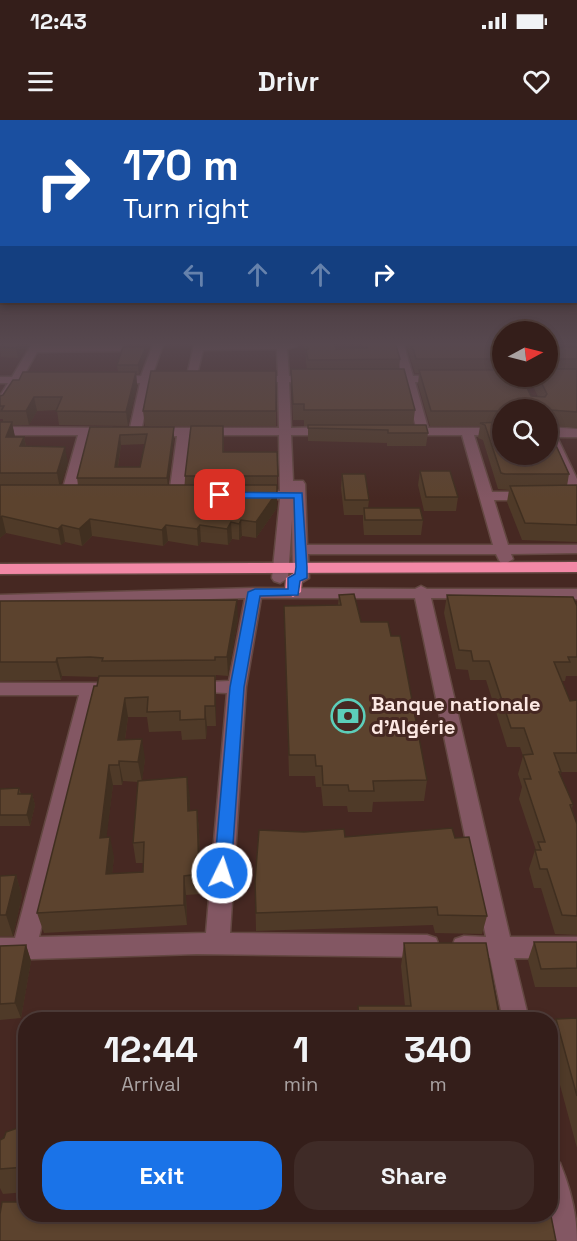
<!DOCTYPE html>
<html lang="en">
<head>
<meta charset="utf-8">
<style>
  body { margin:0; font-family:"Space Grotesk",sans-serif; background:#3f2b27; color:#f1f3f6; height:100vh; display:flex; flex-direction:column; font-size:22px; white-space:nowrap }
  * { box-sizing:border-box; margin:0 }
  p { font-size:20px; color:#a9a2a2 }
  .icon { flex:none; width:33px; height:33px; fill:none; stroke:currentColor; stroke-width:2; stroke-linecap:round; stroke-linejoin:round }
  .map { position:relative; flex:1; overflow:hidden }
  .drawer { position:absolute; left:18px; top:892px; width:540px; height:210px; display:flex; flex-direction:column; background:#341e1a; border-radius:24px; box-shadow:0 3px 9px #0003,0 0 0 2px #4e3c39 }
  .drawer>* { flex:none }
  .banner { position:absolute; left:0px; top:0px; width:578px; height:183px; box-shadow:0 3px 9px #0003,0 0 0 2px #4e3c39; background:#1a4fa0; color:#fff; overflow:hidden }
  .needle { width:39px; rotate:83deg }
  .buttons { position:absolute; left:492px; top:201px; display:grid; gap:12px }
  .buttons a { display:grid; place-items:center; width:66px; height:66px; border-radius:50%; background:#341e1a; box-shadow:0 3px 9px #0003,0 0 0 2px #4e3c39; font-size:30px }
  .pin { position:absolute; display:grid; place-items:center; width:51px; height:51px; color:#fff; margin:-26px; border-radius:12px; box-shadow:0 3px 9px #0006 }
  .me { position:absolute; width:66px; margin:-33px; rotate:4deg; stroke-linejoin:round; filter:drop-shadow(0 0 4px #0008) }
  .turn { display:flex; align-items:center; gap:21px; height:126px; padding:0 24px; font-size:27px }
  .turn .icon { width:78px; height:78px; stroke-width:2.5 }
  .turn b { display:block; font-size:42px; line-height:51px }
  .lanes { display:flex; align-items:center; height:57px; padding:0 24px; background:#0003; justify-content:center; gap:30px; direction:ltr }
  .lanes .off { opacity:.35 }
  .eta { display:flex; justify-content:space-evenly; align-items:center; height:102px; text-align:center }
  .eta b { font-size:36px; font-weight:700; line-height:42px }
  .button { display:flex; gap:12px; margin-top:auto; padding:12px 24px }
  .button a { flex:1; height:69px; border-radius:24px; background:#1a73e8; color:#fff; font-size:24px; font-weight:700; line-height:69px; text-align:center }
  .button a+a { background:#3f2b27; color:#f1f3f6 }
  .status { display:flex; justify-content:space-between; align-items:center; height:42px; padding:0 30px; background:#341e1a; direction:ltr }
  .status svg { height:16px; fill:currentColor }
  header { display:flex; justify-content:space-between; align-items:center; height:78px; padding:0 24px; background:#341e1a; font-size:27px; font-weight:700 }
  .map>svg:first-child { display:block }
</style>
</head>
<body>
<div class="status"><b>12:43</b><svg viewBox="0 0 49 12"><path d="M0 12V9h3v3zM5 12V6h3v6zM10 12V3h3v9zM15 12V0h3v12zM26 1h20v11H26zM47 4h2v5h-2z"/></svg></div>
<header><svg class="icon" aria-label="menu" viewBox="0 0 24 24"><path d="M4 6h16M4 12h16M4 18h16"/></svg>Drivr<svg class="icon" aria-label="heart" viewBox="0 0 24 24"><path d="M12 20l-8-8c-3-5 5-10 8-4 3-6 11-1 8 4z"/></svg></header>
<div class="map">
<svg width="577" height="1121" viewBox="0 0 577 1121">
  <rect width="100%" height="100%" fill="#462822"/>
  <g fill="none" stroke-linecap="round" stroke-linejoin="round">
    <g stroke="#634741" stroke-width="3">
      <path id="minor" d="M0 222H7L0 227Z
        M33 222H43L41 226 121 225 126 228 121 231 37 232 23 257H43L49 260 43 263H19L4 287 0 288V276L8 263H0V257H12Z
        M154 222H164L152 256H172L178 259 172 262 151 263 141 312 135 316 129 312 140 263H113L107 260 113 257 141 256Z
        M287 222 297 226 287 229 289 256H316L322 259 316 262H289L291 308 331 307 337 311 331 315H291L293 361H303L305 364 307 425H493L462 315H404L398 311 404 307H416L404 262H383L377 259 383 256H402L393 222H403L413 256H442L448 259 442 262H415L428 308H502V316L474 315 492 372H569L548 324V307L577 309V317H557L577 359V380H494L508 425H577V433L511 434 513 439 505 444 500 442 496 434H308L309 458 301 463 293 458 292 400 288 458 280 463 274 461 272 458 280 379H254L247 375 254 371H280L279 315H190L183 375 176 379 169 375 177 316H149L143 312 149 308H279L278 262H251L245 259 251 256H278L277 229 203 230 197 255 192 258 187 255 194 225Z
        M500 255 502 256 577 255V261L496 260V256Z
        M0 307 112 308 118 312 112 316 90 315 75 375 68 379 61 375 78 315H0Z
        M421 466 427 469H577V479L431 478 510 817H577V839L514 838 529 900H503L490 838H464L455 835 452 827 455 819 464 816 486 817 415 478H261L246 567 230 813 427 815 436 818 439 826 436 834 427 837 197 834 0 840V818H15L79 575H0V563H100L106 565 109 569 106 573 98 575 39 817 206 813 227 573 185 571 182 567 185 563 229 561 245 478 0 485V475L254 468 415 469Z
        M550 1039 560 1043C570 1067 577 1095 577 1121H551L545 1095H550Z"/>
    </g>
    <g stroke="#634741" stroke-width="3">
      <path id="highway" d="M577 442V452L0 454V444Z
        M294 453 302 458 301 472 293 477 285 472 286 458Z"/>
    </g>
    <use href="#minor" fill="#835763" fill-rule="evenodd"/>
    <use href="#highway" fill="#f288a6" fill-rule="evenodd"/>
  </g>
  <path fill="#4f3a28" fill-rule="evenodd" d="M31 222 18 238 1 237 0 226Z
    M44 222H76L75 223 45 224Z
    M303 222H334L336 229 363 228 362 222H395L400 239 399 249 415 290 413 305 428 313 426 326H387V323L308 321V306H304V300H293L291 249H307L306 243V234Z
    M405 222H502V256L531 276 538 277 532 263 533 256H548V223L549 227H573L570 222H577V308L548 305 549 310 569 354 567 366 577 365V422L522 420 507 382 509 370 498 369 483 320 478 318 480 306H430L418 264 419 253H415ZM502 290H548V334H502Z
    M146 235 139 254H136L137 265 128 306 59 305 57 290 37 291 29 305H12L15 317H24L26 326 68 343 61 365H78L77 358 90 307 174 317 168 365H185V356L191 306H145L143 291 276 251V306H223L224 332H277V388L256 418 242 416 239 420 232 419 228 425 201 422 198 426 168 421 163 426 92 416 82 426 65 422 61 425 6 413 0 418V302H3V299H0V286L3 275 19 260 118 252 117 245ZM145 324 140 347H118L121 325Z
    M420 351 458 377 456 391H424L418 365Z
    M342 354 369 380 368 388 423 400 421 415H364L363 403V395H344L341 368Z
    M339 475 361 502 391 516 427 660 424 681 373 682 372 692H348L347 686H323L321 667H316L315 656H289L284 486 338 485Z
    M447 475 577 486V556H566L565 561H562L570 581 577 580V652H561L560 655 573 684 572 688 577 704V815L555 814 541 768H534L529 749 535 730H536L519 679 522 667 518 654 523 636 520 627H507L486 560H470L468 550 456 549 444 493Z
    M0 481 238 498 228 556 216 555V559H215L216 575V606H207L206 619 182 620 181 611 149 612 147 597H128L125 620 145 639 142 660 190 677V691L197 690 199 710 201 774 186 775 187 805 44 813 37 793 99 557 62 556 61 560 0 561ZM123 661 138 662 133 723 136 743H143V752L112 754 114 737 106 718 113 665H122Z
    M19 668 21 674H32L35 685 30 706H0V669Z
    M345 717 455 718 487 796 482 814 435 813 433 805 256 811 255 761Z
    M16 755 22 776 13 816H0V756Z
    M534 822H577V867H535L528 840Z
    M404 823 499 895 519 900H357L358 886H405L401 846Z
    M26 825 31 841 21 898 0 900V826Z
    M577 898V1028L550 928V912L556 899Z
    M26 1005V1072L3 1074 0 1068V1020Z"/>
  <path fill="#402f20" d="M21 222H31L18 238 16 228Z
    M146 227V235L139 254 138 245Z
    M136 252 137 265 128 306 126 292Z
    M34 277 37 291 29 305 26 291Z
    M12 302 15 317H6Z
    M174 307V317L168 369 167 358Z
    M120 315 121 325 116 358 115 347Z
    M24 317 27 332 20 326Z
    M65 327 68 343 60 369 57 353Z
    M277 365V388L256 418V402Z
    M2 396 6 413 0 418V398Z
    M90 399 92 416 82 426 79 409Z
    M241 400 242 416 239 420V404Z
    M231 402 232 419 228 425 227 409Z
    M62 405 65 422 61 425 58 409Z
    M166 405 168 421 163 426 162 410Z
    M200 405 201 422 198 426 197 409Z
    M237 480 238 498 228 556 227 537Z
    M57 538 62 556 61 560 56 542Z
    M215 556 216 575V606L215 586Z
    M125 578 128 597 122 640 118 620Z
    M205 586 207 606 206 619 205 599Z
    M142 619 145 639 142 662 138 642Z
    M119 641 123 661 122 665 119 645Z
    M109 645 113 665 104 738 100 718Z
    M187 657 190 677V711L188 691Z
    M32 674 35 685 30 706 27 695Z
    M197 690 199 710 201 774 199 754Z
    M110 717 114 737 110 774 106 754Z
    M16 755 22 776 13 816 6 795Z
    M184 756 186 775 187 805 184 785Z
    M26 825 31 841 21 898 15 883Z"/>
  <path fill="#5c432e" stroke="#402f20" stroke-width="1.5" fill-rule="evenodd" d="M4 222H21L16 228 0 227Z
    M306 222H334L336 229 367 228 366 222H395L400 239 308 240 306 229H308Z
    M411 222H502V239H416Z
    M548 223 549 227H577V239H548Z
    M123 227H146L138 245H117Z
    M291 249H404L415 290H304V284H293Z
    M548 249H577V292L551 290 549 295H548V290H502V291H431L419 250H502V256H521L531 276 545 277 547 274 538 256H548Z
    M151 251H276V291H143Z
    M23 252H136L126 292 56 291 62 277H34L26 291H1L4 286H0V276L3 275 13 260H19Z
    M0 302H12L6 317H24L20 326 65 327 57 353H0Z
    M502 302V334H548V304L549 310 569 354H505L501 353 485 305 480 303Z
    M308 305H426L428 313H388V310L308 308Z
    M191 306H223V332H277L278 356H185Z
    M90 307H174L167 358H77ZM147 314 140 347H115L120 315Z
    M420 351H450L458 377H426Z
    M342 354H365L369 380H345Z
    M0 365H277V372L256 402 241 400 239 404 231 402 227 409 200 405 197 409 166 405 162 410 90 399 79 409 62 405 58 409 2 396 0 398Z
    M577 365V405L525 403 510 366Z
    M364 388H420L423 400H365Z
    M354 474 361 502H388L391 516H400L427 660 373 661 374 671H349L348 665H323L322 646H316L315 635H289L284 486 341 485 339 475Z
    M447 475 573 477 577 486V537H568L570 542H554L570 581 577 580V633H554L561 652H559L573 684 570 685 577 704V796L562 795 547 749H540L535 730H541L538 722H545L524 659H531L523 635 533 634 524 608H511L489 541H473L471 531 459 530Z
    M237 480 227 537H215V540L102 541 103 538 90 537 57 538 56 542H0V481Z
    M99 556H215V586H205V599L180 600V591L147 592 148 577 125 578 118 620 142 619 138 642 119 641V645H109L100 718 110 717 106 754 143 752 144 722 133 723 138 661 187 657 188 691 197 690 199 754 184 756V785L37 793 94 566H97Z
    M19 668 18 674H32L27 695H0V669Z
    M452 708 455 718 469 717 487 796 438 795 437 787 256 793 255 761 259 710 304 712 344 709 345 717Z
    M16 755 6 795H0V756Z
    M534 822H577V848L541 849Z
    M404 823H486L499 895H518L519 900H359L358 886H411Z
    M26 825 15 883 0 884V826Z
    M221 891H327V900H221Z
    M577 898V976L556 899Z
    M26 1005V1047L0 1049V1020L4 1018 6 1012Z
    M2 1082H26V1095H550V1091L556 1121H0V1094Z"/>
  <linearGradient id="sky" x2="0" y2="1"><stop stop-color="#261613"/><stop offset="0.59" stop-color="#57484f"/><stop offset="1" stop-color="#57484f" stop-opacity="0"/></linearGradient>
  <rect width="577" height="379" fill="url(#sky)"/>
  <path fill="#1a73e8" stroke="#114b97" stroke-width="1.5" d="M217 372 302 373 307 447V458L300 461 298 475 260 476 244 567 231 753 228 758 222 760 216 758 214 753 230 567 248 472 255 469H288V458L295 454 296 447 294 378H220L215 375Z"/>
  <defs>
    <g id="bank-ring" transform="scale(1.725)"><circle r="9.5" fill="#462822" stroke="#5cceba" stroke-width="1.5"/><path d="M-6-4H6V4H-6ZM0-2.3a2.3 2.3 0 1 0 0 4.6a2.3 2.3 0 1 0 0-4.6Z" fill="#5cceba"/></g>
  </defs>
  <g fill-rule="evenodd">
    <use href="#bank-ring" x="348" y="596"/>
  </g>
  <g text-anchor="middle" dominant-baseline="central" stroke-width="6" stroke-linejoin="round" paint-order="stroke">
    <g font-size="20" font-weight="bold" fill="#fce8e3" stroke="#462822" text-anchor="start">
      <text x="371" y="584">Banque nationale<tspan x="371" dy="23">d'Algérie</tspan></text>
    </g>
  </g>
</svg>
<div class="buttons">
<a><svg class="needle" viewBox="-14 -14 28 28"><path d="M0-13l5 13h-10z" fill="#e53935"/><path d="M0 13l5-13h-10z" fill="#a9a2a2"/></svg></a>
<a><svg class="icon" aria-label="search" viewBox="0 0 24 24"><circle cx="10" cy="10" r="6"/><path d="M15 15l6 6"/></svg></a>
</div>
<div class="pin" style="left:220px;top:375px;background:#d93025"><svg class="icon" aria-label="arrive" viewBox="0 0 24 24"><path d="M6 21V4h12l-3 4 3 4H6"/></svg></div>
<svg class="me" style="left:222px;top:753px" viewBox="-20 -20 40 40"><circle r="17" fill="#1a73e8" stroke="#fff" stroke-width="3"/><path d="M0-11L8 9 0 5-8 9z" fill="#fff"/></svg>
<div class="banner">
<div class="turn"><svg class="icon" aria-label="right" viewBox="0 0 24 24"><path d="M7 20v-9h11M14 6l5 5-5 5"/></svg><div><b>170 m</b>Turn right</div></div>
<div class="lanes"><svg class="icon off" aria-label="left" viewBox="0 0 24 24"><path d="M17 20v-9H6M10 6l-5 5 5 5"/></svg><svg class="icon off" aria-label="ahead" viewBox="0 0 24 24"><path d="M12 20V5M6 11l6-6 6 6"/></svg><svg class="icon off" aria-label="ahead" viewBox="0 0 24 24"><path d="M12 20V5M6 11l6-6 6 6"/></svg><svg class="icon" aria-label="right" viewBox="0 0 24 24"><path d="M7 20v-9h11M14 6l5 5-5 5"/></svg></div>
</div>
<section class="drawer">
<div class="eta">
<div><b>12:44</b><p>Arrival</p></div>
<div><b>1</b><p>min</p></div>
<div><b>340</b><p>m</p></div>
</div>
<div class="button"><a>Exit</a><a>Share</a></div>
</section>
</div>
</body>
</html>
